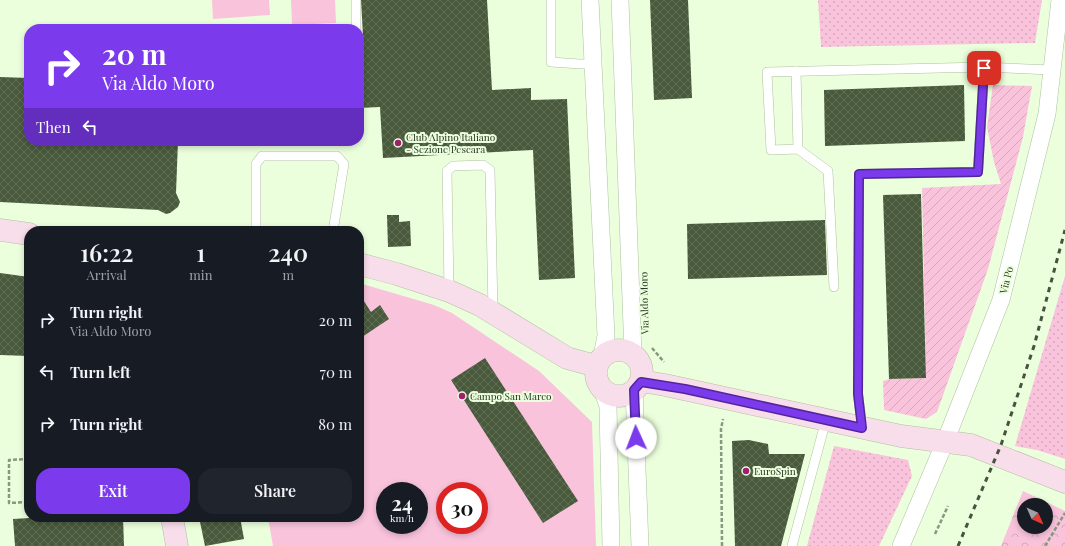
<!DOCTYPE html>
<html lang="en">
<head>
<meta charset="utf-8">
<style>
  body { margin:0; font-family:"Playfair Display",serif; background:#20242c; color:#f1f3f6; height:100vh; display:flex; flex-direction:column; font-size:15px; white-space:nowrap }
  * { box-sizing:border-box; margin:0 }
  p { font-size:13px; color:#9ea1a6 }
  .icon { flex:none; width:22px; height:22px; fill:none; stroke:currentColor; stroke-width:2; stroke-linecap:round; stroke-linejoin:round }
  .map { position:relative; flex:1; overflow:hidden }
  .details { position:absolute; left:24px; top:226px; width:340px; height:296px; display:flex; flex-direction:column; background:#171b24; border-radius:16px; box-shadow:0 2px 6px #0003 }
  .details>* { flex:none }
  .banner { position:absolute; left:24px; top:24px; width:340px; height:122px; border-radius:16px; box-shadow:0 2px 6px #0003; background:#7c3aed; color:#fff; overflow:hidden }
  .needle { width:26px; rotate:135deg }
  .tools { position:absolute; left:1017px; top:498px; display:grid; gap:8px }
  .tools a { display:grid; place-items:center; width:36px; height:36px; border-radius:50%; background:#171b24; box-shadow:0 2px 6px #0003; font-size:20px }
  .speed { position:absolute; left:376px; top:482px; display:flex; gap:8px; font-size:20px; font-weight:700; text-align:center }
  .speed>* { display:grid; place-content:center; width:52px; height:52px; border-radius:50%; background:#171b24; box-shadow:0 2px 6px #0003; line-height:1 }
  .speed small { font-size:10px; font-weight:400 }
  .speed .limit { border:6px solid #d22; background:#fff; color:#111 }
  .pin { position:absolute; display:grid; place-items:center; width:34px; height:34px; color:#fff; margin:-17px; border-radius:8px; box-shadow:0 2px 6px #0006 }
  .me { position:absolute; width:44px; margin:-22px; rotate:358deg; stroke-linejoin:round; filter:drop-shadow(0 0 3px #0008) }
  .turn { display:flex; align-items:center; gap:14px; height:84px; padding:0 12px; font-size:18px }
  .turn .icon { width:52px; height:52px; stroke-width:2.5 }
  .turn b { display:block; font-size:28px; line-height:34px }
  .then { display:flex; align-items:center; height:38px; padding:0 12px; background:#0003; gap:8px; font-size:15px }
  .eta { display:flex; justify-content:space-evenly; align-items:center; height:68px; text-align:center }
  .eta b { font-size:24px; font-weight:600; line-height:28px }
  .button { display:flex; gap:8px; margin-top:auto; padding:8px 12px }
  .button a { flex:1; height:46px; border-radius:16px; background:#7c3aed; color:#fff; font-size:16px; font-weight:600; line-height:46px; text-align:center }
  .button a+a { background:#20242c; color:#f1f3f6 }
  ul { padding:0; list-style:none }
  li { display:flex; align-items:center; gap:12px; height:52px; padding:0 12px }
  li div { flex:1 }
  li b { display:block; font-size:15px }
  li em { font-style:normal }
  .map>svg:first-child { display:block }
</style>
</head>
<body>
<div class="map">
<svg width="1065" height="546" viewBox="0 0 1065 546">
  <defs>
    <pattern id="grass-dots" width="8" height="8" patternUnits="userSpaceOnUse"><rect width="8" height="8" fill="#f9c3dc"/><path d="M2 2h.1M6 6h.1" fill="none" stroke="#d6a8bd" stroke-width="1.8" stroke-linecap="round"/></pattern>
    <pattern id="park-crowns" width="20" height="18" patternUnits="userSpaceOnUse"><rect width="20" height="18" fill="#f9c3dc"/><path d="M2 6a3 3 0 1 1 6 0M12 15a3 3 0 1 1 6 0" fill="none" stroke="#d6a8bd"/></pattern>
    <pattern id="garden-furrows" width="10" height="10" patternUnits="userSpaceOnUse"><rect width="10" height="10" fill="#f9c3dc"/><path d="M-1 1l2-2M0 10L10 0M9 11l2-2" fill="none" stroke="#d6a8bd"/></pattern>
    <pattern id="building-cross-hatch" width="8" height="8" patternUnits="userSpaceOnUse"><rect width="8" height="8" fill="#49593c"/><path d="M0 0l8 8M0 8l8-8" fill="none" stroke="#616e56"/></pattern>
  </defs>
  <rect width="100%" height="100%" fill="#ebffdc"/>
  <path fill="url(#grass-dots)" d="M818 0H1042L1035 43 821 47Z
    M1065 276V459L1037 450 1015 446Z
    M834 446 908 460 912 476 879 546H807Z"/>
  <path fill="url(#park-crowns)" fill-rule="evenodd" d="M1023 491 1065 511V546H1001ZM1024 505H1046V527H1024Z"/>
  <path fill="url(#garden-furrows)" d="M993 85 1032 86 1023 137 988 269 937 412 926 419 884 410 883 381 889 379 926 378 922 188 1001 184 994 162 987 127Z"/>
  <path fill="#f9c3dc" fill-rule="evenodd" d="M212 0H269L270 15 213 19Z
    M291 0H335L336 23 292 25Z
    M359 283 434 305 452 313 539 371 592 422 596 546H273L268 517H359ZM385 491H419V525H385ZM445 491H479V525H445Z"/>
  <path fill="url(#building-cross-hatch)" d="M361 0H487L492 90 531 88V100L567 99 575 278 539 280 533 150 383 158 380 107 359 108V54H364Z
    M650 0H688L692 98 654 100Z
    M0 77 29 78V141H178L176 193 180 202 178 207 170 213 166 214 158 210 0 202Z
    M964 85 965 141 825 146 824 90Z
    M921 194 926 378 889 379 883 195Z
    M387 215H399V222L410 221 411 246 388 247Z
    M825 220 827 275 688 279 687 224Z
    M0 273 29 277V356L0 355Z
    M360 295 371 312 380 305 389 319 359 339V296Z
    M485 358 578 501 543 523 451 380Z
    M749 440 768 444 769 454H805L781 546H735L732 441Z
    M45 517H123L124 546H15L13 519Z
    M199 517H240L244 539 205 546Z"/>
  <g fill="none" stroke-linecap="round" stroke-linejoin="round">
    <g stroke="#afc1a1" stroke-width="10">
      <path id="lane" d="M356 0V29
        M551 0V62L580 64H592
        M796 71 798 149
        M256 231V164L262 156H337L344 164 333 231
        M834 287 828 171 798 149 771 150 767 72 984 67
        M449 291 447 171 453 166 483 165 490 170 493 311
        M862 428 858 394 859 174 978 172 984 67 1052 70
        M792 546 826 420"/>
    </g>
    <g stroke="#afc1a1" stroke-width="18">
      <path id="street" d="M590 0 606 336 602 356
        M620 0 633 354
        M602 389 608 406 611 546
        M634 390 640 546
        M901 546 945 442 1001 300 1047 114 1060 0"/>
    </g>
    <g stroke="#afc1a1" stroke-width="23">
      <path id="secondary" d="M0 230 29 234
        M359 264 397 274 449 291 480 305 567 358 596 366
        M596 373a23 23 0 1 1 46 0a23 23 0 1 1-46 0Z
        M641 381 665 385 901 436 971 445 1065 482
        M172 517 177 546"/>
    </g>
    <path stroke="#8a9880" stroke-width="2.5" stroke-dasharray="4 2" stroke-linecap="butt" d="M652 348 664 362
      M29 459 9 460V503L29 502
      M935 534 948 506
      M722 546 721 429 723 419
      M1045 546 1065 513"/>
    <use href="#lane" stroke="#fff" stroke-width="9"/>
    <use href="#street" stroke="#fff" stroke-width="17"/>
    <use href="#secondary" stroke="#f8ddea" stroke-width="22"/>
    <path stroke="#485241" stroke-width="3" stroke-dasharray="5 5" stroke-linecap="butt" d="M958 546 1001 445 1034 346 1065 230"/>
  </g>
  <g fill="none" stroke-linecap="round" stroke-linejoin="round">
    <g stroke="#51269a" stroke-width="10">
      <path id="route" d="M636 438 634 390 641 382 685 389 862 428 858 394 859 174 978 172 984 68"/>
    </g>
    <use href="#route" stroke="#7c3aed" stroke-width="7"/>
  </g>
  <g fill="#a11e6e" stroke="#ebffdc" stroke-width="1.5">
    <circle cx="398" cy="143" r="4"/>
    <circle cx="462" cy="396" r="4"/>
    <circle cx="746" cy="471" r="4"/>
  </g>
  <g text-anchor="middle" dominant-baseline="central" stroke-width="4" stroke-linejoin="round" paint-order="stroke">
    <g font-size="10" fill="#2c3426" stroke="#ebffdc" text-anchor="start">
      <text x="406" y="137">Club Alpino Italiano<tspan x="406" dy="12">- Sezione Pescara</tspan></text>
      <text x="470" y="396">Campo San Marco</text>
      <text x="754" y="471">EuroSpin</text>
    </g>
    <g font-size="10" fill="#2c3426" stroke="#ebffdc">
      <text transform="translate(1006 280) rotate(-76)">Via Po</text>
      <text transform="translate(644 303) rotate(-91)">Via Aldo Moro</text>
    </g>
  </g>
</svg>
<div class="tools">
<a><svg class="needle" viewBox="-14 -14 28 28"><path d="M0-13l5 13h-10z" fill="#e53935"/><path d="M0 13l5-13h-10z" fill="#9ea1a6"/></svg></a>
</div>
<div class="speed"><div>24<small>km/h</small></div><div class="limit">30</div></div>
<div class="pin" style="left:984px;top:68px;background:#d93025"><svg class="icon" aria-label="arrive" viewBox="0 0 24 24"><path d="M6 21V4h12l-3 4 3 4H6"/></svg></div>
<svg class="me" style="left:636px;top:438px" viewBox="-20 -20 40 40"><circle r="19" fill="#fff"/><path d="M0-13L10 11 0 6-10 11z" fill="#7c3aed"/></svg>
<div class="banner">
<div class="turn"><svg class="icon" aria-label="right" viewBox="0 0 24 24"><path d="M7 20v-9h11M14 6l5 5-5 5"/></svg><div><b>20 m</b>Via Aldo Moro</div></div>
<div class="then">Then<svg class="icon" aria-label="left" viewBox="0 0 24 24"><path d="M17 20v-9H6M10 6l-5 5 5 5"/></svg></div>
</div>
<section class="details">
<div class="eta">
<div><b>16:22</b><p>Arrival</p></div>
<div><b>1</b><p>min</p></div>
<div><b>240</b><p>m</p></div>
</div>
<ul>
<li><svg class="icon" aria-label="right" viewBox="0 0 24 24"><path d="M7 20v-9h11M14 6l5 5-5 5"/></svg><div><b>Turn right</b><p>Via Aldo Moro</p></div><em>20 m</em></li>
<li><svg class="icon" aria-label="left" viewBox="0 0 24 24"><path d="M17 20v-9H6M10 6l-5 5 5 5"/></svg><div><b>Turn left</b></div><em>70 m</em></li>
<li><svg class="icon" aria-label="right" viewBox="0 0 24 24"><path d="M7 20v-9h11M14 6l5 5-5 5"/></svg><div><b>Turn right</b></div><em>80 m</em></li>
</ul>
<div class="button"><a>Exit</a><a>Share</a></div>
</section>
</div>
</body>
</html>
